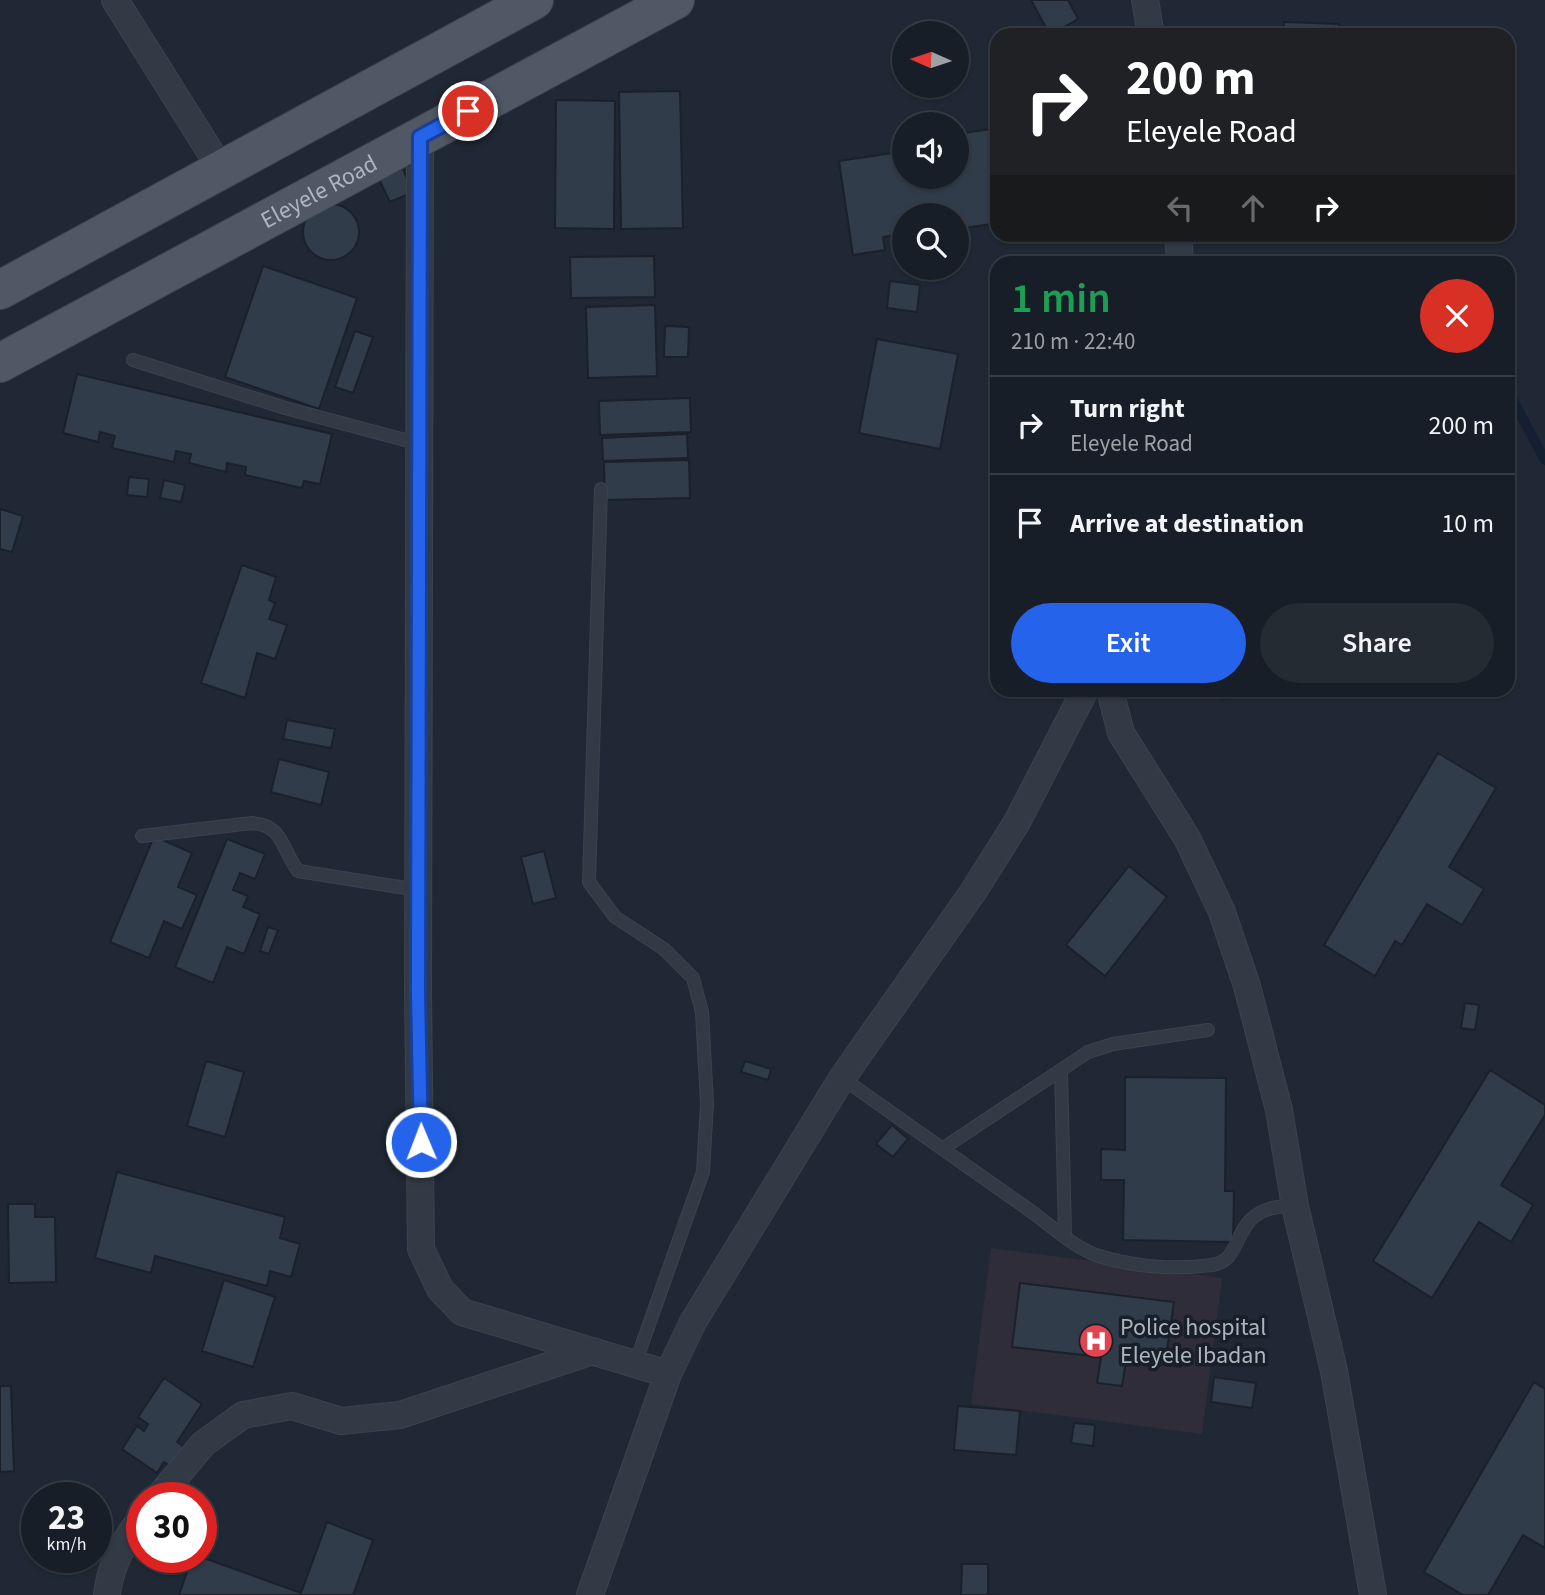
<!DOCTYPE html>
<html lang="en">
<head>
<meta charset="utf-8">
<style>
  body { margin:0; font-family:"Source Sans 3",sans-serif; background:#242b33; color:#f1f3f6; height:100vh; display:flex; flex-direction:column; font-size:26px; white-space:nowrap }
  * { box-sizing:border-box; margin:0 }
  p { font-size:23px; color:#9ea2a7 }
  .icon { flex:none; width:38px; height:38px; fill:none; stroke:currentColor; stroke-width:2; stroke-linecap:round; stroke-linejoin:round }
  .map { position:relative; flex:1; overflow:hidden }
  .drawer { position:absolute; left:990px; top:256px; width:525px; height:441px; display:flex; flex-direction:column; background:#171e27; border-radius:21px; box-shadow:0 2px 5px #0004,0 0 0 2px #363c44 }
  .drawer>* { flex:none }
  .hud { position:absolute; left:990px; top:28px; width:525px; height:214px; border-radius:21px; box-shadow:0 2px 5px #0004,0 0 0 2px #363c44; background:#202124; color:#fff; overflow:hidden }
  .needle { width:46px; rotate:273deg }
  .buttons { position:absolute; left:892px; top:21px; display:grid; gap:14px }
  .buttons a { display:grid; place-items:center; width:77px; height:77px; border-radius:50%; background:#171e27; box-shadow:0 2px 5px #0004,0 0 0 2px #363c44; font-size:35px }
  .speed { position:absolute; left:21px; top:1482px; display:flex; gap:14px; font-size:35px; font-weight:700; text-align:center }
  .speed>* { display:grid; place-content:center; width:91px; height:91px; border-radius:50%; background:#171e27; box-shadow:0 2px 5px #0004,0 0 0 2px #363c44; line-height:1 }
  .speed small { font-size:18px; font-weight:400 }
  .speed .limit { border:10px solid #d22; background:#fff; color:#111 }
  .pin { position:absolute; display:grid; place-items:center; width:60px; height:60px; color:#fff; margin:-30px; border:4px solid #fff; border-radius:50%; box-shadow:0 2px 7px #0007 }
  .me { position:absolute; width:77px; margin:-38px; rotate:359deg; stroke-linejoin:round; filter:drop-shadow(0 0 5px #0008) }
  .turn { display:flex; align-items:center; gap:24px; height:147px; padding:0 21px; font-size:32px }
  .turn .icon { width:91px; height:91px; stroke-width:2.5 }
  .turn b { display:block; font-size:49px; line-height:60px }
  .lanes { display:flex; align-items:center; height:66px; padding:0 21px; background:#0003; justify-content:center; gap:35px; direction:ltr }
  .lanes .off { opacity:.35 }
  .round { display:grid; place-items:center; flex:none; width:74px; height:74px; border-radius:37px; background:#242b33 }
  .summary { display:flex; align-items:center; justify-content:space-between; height:119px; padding:0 21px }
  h1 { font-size:42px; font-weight:600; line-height:52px; color:#1e9e55 }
  .button { display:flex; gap:14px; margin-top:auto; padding:14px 21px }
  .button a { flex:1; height:80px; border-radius:42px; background:#2563eb; color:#fff; font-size:28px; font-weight:600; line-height:80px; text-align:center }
  .button a+a { background:#242b33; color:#f1f3f6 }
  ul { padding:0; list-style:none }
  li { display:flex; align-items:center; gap:21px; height:98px; padding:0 21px; border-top:2px solid #363c44 }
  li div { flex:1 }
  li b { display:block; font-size:26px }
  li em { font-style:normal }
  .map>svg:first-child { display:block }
</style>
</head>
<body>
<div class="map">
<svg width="1545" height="1595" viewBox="0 0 1545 1595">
  <rect width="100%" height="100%" fill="#1f2834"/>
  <path fill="#2f2d39" d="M991 1248 1222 1278 1202 1434 971 1404Z"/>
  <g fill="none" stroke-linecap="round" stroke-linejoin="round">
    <path stroke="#141f31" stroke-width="10" d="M1508 391 1545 460"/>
  </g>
  <path fill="#313c4b" stroke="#1a212b" stroke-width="2" d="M1031 0H1068L1078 19 1050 35Z
    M1284 22 1339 24V35H1283Z
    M680 91 683 228 621 229 619 92Z
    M556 100 615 101 614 229 555 228Z
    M998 128V223L957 229V215H905V233L883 237 885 250 853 255 839 161 893 153 891 144 905 142V177H957V134Z
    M402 167 413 192 390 202 378 177Z
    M303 232a28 28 0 1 1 56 0a28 28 0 1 1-56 0Z
    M654 256 655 297 571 298 570 257Z
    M263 266 357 298 319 409 225 377Z
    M890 281 920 285 917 312 887 308Z
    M655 305 657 376 588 378 586 307Z
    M665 326 689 327 688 357H664Z
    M355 331 373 337 353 393 335 387Z
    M877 339 958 354 940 449 859 433Z
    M77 374 332 434 320 484 304 481 302 488 245 475 246 467 227 463 226 472 189 463 191 454 176 451 174 462 112 448 115 436 100 432 98 442 63 433Z
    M690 398 691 432 600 435 599 401Z
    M687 434 688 458 603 461 602 438Z
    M689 460 690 498 605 500 604 462Z
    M129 477 149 479 147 497 127 495Z
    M164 480 185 485 181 502 160 498Z
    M0 509 23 516 12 552 0 549Z
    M242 565 276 577 269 600 275 603 269 619 287 625 275 659 257 653 245 698 201 683Z
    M1222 690H1301L1223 699Z
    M1370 690H1401V693L1371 697Z
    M287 720 335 729 331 748 283 739Z
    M1438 753 1496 788 1449 867 1484 889 1462 925 1427 904 1402 945 1395 941 1375 976 1324 945Z
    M279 759 329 772 321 805 271 792Z
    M154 836 192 853 178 887 197 895 182 929 164 921 149 958 110 942Z
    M227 839 265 854 255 879 240 873 233 890 248 896 243 907 260 914 244 954 227 947 213 983 175 967Z
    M544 851 556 898 533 904 521 857Z
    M1129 866 1167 897 1105 976 1066 945Z
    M268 927 278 930 269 954 260 951Z
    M1465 1003 1479 1005 1475 1030 1461 1028Z
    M206 1061 244 1072 225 1137 187 1126Z
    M745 1061 771 1069 768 1080 741 1072Z
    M1490 1070 1545 1105V1115L1501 1185 1533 1205 1511 1242 1479 1222 1432 1298 1373 1261Z
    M1125 1077 1226 1078 1225 1191H1234L1233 1242 1123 1240 1124 1180H1101V1149L1125 1150Z
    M892 1125 908 1139 893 1157 876 1144Z
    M117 1172 285 1217 280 1238 300 1244 291 1277 270 1271 267 1286 155 1256 151 1273 95 1258Z
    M8 1204H35V1217H55L56 1282 9 1283Z
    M224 1280 275 1297 253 1367 202 1351Z
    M1020 1283 1174 1302 1167 1350 1183 1352 1181 1367 1126 1361 1122 1386 1097 1383 1101 1357 1012 1347Z
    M1214 1377 1256 1383 1252 1408 1211 1402Z
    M164 1378 202 1404 177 1442 189 1450 176 1469 164 1462 157 1473 122 1449 137 1426 144 1431 148 1424 138 1417Z
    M1534 1382 1545 1389V1548L1523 1535 1488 1595H1463L1424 1572Z
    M0 1386H11L14 1471 0 1472Z
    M958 1406 1020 1411 1016 1455 954 1450Z
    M1074 1423 1095 1425 1093 1446 1071 1443Z
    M327 1522 373 1540 353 1595H179L192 1558 201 1557 301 1593Z
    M962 1564H988V1595H1000H961Z"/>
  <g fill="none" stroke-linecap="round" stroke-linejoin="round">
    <g stroke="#3c434f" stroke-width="14">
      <path id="service" d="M133 360 285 408 420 444
        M601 489 589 882 615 917 664 949 693 978 702 1012 707 1104 703 1172 635 1364
        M142 836 252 823C283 825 281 848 298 871L418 890
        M1061 1071 1065 1234
        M842 1078C903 1121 964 1164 1025 1207 1047 1222 1071 1246 1096 1255 1132 1267 1174 1270 1212 1265 1249 1260 1226 1204 1295 1206
        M942 1149 1088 1052 1113 1044 1208 1030"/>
    </g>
    <g stroke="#3c434f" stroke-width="28">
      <path id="minor" d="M115 0 221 169
        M1145 0 1151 35
        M420 137 418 993 421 1249 440 1289 462 1312 668 1374
        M1178 234 1180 262
        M1110 690 1121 733 1187 838 1222 912 1247 986 1279 1110 1295 1206 1334 1371 1373 1595
        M158 1498 203 1444 243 1415 292 1406 341 1421 400 1415 593 1351
        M107 1595C110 1566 123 1541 142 1518
        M590 1595 668 1374 693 1322 842 1078 973 892 1017 822 1085 690"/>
    </g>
    <g stroke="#3c434f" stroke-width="40">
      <g id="primary">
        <path d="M0 290 534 0"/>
        <path id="s1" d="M0 363 675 0"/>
      </g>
    </g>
    <use href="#service" stroke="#323a45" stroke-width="12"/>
    <use href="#minor" stroke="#323a45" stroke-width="26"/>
    <use href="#primary" stroke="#505865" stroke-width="38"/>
  </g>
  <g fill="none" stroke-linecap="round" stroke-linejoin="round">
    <g stroke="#184099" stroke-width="18">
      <path id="route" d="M421 1142 418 993 420 137 468 111"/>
    </g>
    <use href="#route" stroke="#2563eb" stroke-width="12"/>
  </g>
  <defs>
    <g id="hospital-disc" transform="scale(1.75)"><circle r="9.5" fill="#e0444e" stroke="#181f29"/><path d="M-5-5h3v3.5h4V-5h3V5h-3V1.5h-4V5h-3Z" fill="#fff"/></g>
  </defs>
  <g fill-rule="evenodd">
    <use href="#hospital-disc" x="1096" y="1341"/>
  </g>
  <g text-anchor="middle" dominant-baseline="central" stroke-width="7" stroke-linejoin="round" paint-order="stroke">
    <g font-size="24" fill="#acb4c2" stroke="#181f29">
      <text stroke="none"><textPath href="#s1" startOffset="362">Eleyele Road</textPath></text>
    </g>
    <g font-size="24" fill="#acb4c2" stroke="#181f29" text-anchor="start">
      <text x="1120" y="1327">Police hospital<tspan x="1120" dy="28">Eleyele Ibadan</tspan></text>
    </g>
  </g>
</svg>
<div class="buttons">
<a><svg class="needle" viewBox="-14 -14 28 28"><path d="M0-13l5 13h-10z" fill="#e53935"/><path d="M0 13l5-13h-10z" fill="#9ea2a7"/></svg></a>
<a><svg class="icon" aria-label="sound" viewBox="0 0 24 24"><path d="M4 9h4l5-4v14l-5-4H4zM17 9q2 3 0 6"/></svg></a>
<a><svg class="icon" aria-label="search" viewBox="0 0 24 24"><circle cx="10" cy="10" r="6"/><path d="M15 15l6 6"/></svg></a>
</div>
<div class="speed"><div>23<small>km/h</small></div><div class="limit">30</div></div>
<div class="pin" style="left:468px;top:111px;background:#d93025"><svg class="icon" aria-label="arrive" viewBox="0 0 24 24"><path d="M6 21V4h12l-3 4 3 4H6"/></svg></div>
<svg class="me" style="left:421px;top:1142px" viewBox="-20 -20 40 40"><circle r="17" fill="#2563eb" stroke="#fff" stroke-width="3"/><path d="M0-11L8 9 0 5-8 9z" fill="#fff"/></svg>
<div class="hud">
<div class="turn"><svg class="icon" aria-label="right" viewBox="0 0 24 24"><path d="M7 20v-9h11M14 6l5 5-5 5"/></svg><div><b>200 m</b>Eleyele Road</div></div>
<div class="lanes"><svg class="icon off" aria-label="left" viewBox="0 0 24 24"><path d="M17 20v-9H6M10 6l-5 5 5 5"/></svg><svg class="icon off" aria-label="ahead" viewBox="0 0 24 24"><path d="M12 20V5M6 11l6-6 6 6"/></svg><svg class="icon" aria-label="right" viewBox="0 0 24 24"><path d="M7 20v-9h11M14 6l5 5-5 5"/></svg></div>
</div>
<section class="drawer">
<div class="summary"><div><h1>1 min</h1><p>210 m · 22:40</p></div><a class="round" style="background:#d93025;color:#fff"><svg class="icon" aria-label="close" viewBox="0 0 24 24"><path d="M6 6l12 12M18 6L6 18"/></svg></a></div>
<ul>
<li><svg class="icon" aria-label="right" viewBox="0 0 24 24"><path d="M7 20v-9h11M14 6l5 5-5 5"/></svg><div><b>Turn right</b><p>Eleyele Road</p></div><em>200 m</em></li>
<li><svg class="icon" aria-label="arrive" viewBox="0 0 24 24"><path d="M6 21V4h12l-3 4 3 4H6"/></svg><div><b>Arrive at destination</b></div><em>10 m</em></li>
</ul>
<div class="button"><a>Exit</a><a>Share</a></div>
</section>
</div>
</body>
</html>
